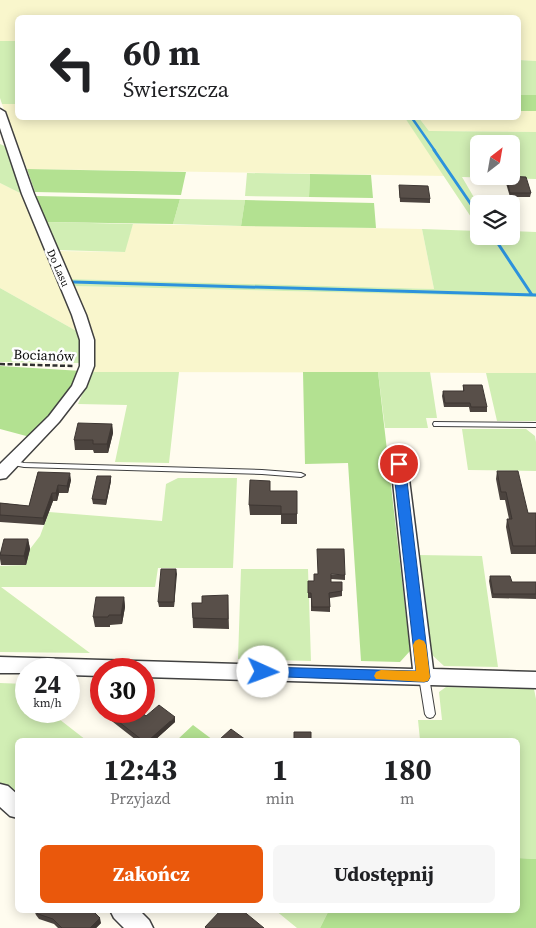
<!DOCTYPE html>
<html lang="pl">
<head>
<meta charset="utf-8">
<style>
  body { margin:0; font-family:"Source Serif 4",serif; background:#f6f6f6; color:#202124; height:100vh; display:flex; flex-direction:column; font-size:19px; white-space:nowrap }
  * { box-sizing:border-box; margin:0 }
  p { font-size:16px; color:#757577 }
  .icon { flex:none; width:28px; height:28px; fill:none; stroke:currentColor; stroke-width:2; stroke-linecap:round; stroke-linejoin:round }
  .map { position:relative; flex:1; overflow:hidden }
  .drawer { position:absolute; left:15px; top:738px; width:505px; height:175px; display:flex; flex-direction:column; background:#fff; border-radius:8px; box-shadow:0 2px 12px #0003 }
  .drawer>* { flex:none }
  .guide { position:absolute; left:15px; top:15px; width:506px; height:105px; border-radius:8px; box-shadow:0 2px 12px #0003; background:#fff; color:#202124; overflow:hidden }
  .needle { width:32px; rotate:31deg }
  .buttons { position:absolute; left:470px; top:135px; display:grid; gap:10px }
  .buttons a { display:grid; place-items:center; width:50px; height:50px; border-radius:8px; background:#fff; box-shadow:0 2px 12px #0003; font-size:25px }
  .speed { position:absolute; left:15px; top:658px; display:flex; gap:10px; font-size:25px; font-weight:700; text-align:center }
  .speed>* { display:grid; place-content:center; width:65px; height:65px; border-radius:50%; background:#fff; box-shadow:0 2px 12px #0003; line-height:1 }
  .speed small { font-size:12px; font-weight:400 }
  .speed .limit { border:8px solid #d22; background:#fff; color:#111 }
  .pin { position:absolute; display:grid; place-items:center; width:42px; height:42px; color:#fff; margin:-21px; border:2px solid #fff; border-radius:50%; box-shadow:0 1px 5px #0007 }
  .me { position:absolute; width:55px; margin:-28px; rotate:92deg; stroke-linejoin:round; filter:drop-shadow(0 0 4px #0008) }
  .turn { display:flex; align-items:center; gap:18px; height:105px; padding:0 25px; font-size:22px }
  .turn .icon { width:65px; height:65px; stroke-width:2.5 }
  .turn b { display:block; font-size:35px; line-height:42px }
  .eta { display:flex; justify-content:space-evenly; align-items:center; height:85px; text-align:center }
  .eta b { font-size:30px; font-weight:700; line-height:35px }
  .primary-button { display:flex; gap:10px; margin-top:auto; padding:10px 25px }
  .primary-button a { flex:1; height:58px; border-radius:8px; background:#ea580c; color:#fff; font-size:20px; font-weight:700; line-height:58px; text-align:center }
  .primary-button a+a { background:#f6f6f6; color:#202124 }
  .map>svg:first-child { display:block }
</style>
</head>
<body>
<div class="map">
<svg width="536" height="928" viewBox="0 0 536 928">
  <rect width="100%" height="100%" fill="#fffcef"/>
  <path fill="#f9f6cc" d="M0 0H536V61L519 60V18H18L17 41H0Z
    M2 104H17L18 118H405L446 176 27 169Z
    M519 111H536V132L429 131 419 118H519Z
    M0 183 24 195 32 218 80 333 0 288Z
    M133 224 422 229 434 289 68 279 56 251 124 252Z
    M72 286 536 297V373L92 372 89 334Z"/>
  <path fill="#d1eeb4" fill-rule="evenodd" d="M0 41H17V104H2L0 98Z
    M519 60 536 61V95H519Z
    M405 118H419L429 131 536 132V179L462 177 479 206V229ZM479 144H511V176H479Z
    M0 144 7 147 24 195 0 183Z
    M247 173 310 174 309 197 245 196Z
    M180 199 245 200 241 226 173 224Z
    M45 222 133 224 125 252 56 250Z
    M422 229 479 231V236H511V231L536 232V297L72 286 68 279 434 289Z
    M0 288 80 333 81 363 0 362Z
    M92 372H179L169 463 115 462 127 405 78 404Z
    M378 372H430L437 418H426L428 428H385Z
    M486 373H536V421H497Z
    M462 429H526L535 436 536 442V471L468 470Z
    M178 478H237L233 568H158L155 587H1L90 653 0 652V566L26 565 30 549 40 536 49 512 162 521 166 484Z
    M418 555 482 556 498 667 444 666 431 654Z
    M241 569H308L311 661 238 659Z
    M0 683 26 684V711H57L59 719 86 740H18L17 799 0 783Z
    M446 687 534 689 536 699V859L518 858V740H420L418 720H442L439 692Z
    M275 910H329L320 928H297Z"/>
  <path fill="#b3e191" d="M519 95H536V111H519Z
    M27 169 186 172 181 195 35 192Z
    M310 174 371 175 373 198 309 197Z
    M36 196 180 199 173 224 45 222Z
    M245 200 374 203 376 228 241 226Z
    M0 366 82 371 71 393 30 437 0 429Z
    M303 372H378L410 651 400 662 361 661 348 463 305 464Z
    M193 725 213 740H177Z
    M518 858 536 859V928H320L329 910H518Z"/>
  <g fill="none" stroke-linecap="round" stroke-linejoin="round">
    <path stroke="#2c92dc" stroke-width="2.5" d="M412 118 435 151"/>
    <path stroke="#2c92dc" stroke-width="3" d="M434 150 479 216
      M493 236 532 295
      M73 282 536 295"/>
    <g stroke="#414141" stroke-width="2">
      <path id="lane" d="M434 422 536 423V427L437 426H434L433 424Z
        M8 460H11L24 463 262 470 301 473 305 475 301 477 262 474 24 467 8 464 7 462Z
        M424 673 427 674 429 677 435 714 433 717 430 718 427 717 425 714 419 677 421 674Z"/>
    </g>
    <g stroke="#414141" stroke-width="3">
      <path id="street" d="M0 109 5 112 34 194 86 315 94 340V366L86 387 59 422 6 478 0 479V464L49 416 72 386 80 366V340L72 315 22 194 0 128Z
        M399 458 405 459 407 463 433 669 536 672V688L144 677V669H101V676L69 675V669H26V673H0V657L413 669 391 463 393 459Z
        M0 784 8 786 18 795V818L10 816 0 807Z
        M110 910H139L149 920 153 928H124L114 918Z"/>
    </g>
    <path stroke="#303030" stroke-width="2.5" stroke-dasharray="5 2.5" stroke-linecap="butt" d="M0 364 73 366"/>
    <use href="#lane" fill="#fff" fill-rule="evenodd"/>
    <use href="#street" fill="#fff" fill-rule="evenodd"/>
  </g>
  <path fill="#4c443f" d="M506 176 531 193 530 197H510L505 180Z
    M399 185 430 199V203L400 202Z
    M463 385 487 407V412H470L469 407H444L442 396 443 391H463Z
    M112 424 113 433 108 453H94L93 450H75L74 440Z
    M497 471 528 513H536V554H511L506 527 507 519H509L505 500H500L496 479Z
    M38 472 71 480 68 493H59L57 501H53L44 525 0 522V503L29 506Z
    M111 481 106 505 93 504 92 499Z
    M270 491 297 514V524H281V515H250L249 505Z
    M28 539 30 549 26 565H1L0 559V553Z
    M176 569 174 607H159L158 602Z
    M318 574 345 575V580L331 579V582H342V596L330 598V612L311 611V598H308V581H314Z
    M490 576 512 582H536V599L492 598 489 581Z
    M228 595 229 629 193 628 192 603H202Z
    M124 597 125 607 122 624 110 625V627H95L93 617Z
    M104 711H140L146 716 175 722 155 740H136L104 715Z
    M34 910 101 923 96 928H58L54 924 39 919 36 915Z"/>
  <path fill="#3e3733" d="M112 424 113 433 108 453 107 444Z
    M70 473 71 480 68 493 67 486Z
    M111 476V481L106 505V500Z
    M58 485 59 493 57 501 56 493Z
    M52 493 53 501 44 525 43 518Z
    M28 539 30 549 26 565 24 556Z
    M176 569 177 574 174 607V602Z
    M124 597 125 607 122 624 121 615Z
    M175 717V722L155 740H149Z
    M100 918 101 923 96 928H90Z"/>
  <path fill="#584f49" stroke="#3e3733" d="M506 176 526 177 531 193H510Z
    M399 185 428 186 430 199 400 198Z
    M463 385H482L487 407H471L470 403H445L443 391H464Z
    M78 423 112 424 107 444H93V440H74Z
    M497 471H518L528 513H536V546H513L507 519H512L506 492H501Z
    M38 472 70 473 67 486 58 485 56 493H52L43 518 0 515V503L29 506Z
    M97 476H111L106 500 92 499Z
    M250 480 270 481V491H297V514H281V506L249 505Z
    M4 539H28L24 556 0 555Z
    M317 549H344L345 575 331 574V582H342V591L329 593 330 607H312L311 593H308V581H314V574H318Z
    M161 569H176L174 602H158Z
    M490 576H510L512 582H536V594H493Z
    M228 595V619L193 618 192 603H202V596Z
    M96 597H124L121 615H109L108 617H93Z
    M159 705 175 717 149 740H142L105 711H140L146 716Z
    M231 729 246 740H222L220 739Z
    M294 732H311V740H294Z
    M34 910H92L100 918 90 928H62L53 919 38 914Z
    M221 910H242L264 928H206L205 927Z"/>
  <path fill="#1a73e8" stroke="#114b97" d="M399 460 405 464 430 677 428 681 424 682 258 676 256 672 258 668 263 667 416 671 393 464Z"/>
  <path fill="#f59e0b" d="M419 639 424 641 426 645 430 677 428 681 424 682 376 679 374 676 376 672 381 670 416 671 413 645 415 641Z"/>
  <g text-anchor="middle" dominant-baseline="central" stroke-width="5" stroke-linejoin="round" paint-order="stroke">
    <g font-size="11" fill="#0e0e0e" stroke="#fff">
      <text transform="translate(58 268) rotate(66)">Do Lasu</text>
    </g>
    <g font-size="14" fill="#0e0e0e" stroke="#fff">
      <text transform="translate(44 355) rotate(2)">Bocianów</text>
    </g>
  </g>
</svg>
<div class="buttons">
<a><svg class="needle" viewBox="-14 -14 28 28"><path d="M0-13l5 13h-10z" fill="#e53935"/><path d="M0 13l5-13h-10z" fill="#757577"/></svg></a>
<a><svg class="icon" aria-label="layers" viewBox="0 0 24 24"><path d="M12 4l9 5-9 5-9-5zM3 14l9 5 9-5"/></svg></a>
</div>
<div class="speed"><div>24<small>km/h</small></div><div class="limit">30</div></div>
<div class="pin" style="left:399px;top:464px;background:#d93025"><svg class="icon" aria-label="arrive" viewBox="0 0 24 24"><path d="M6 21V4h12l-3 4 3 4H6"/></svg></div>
<svg class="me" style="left:263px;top:672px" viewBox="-20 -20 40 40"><circle r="19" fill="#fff"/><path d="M0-13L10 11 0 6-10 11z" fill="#1a73e8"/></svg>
<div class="guide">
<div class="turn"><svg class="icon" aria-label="left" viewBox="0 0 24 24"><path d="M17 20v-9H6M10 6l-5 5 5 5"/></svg><div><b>60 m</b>Świerszcza</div></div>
</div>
<section class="drawer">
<div class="eta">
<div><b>12:43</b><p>Przyjazd</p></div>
<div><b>1</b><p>min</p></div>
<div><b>180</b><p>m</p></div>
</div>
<div class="primary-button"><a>Zakończ</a><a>Udostępnij</a></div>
</section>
</div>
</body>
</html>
